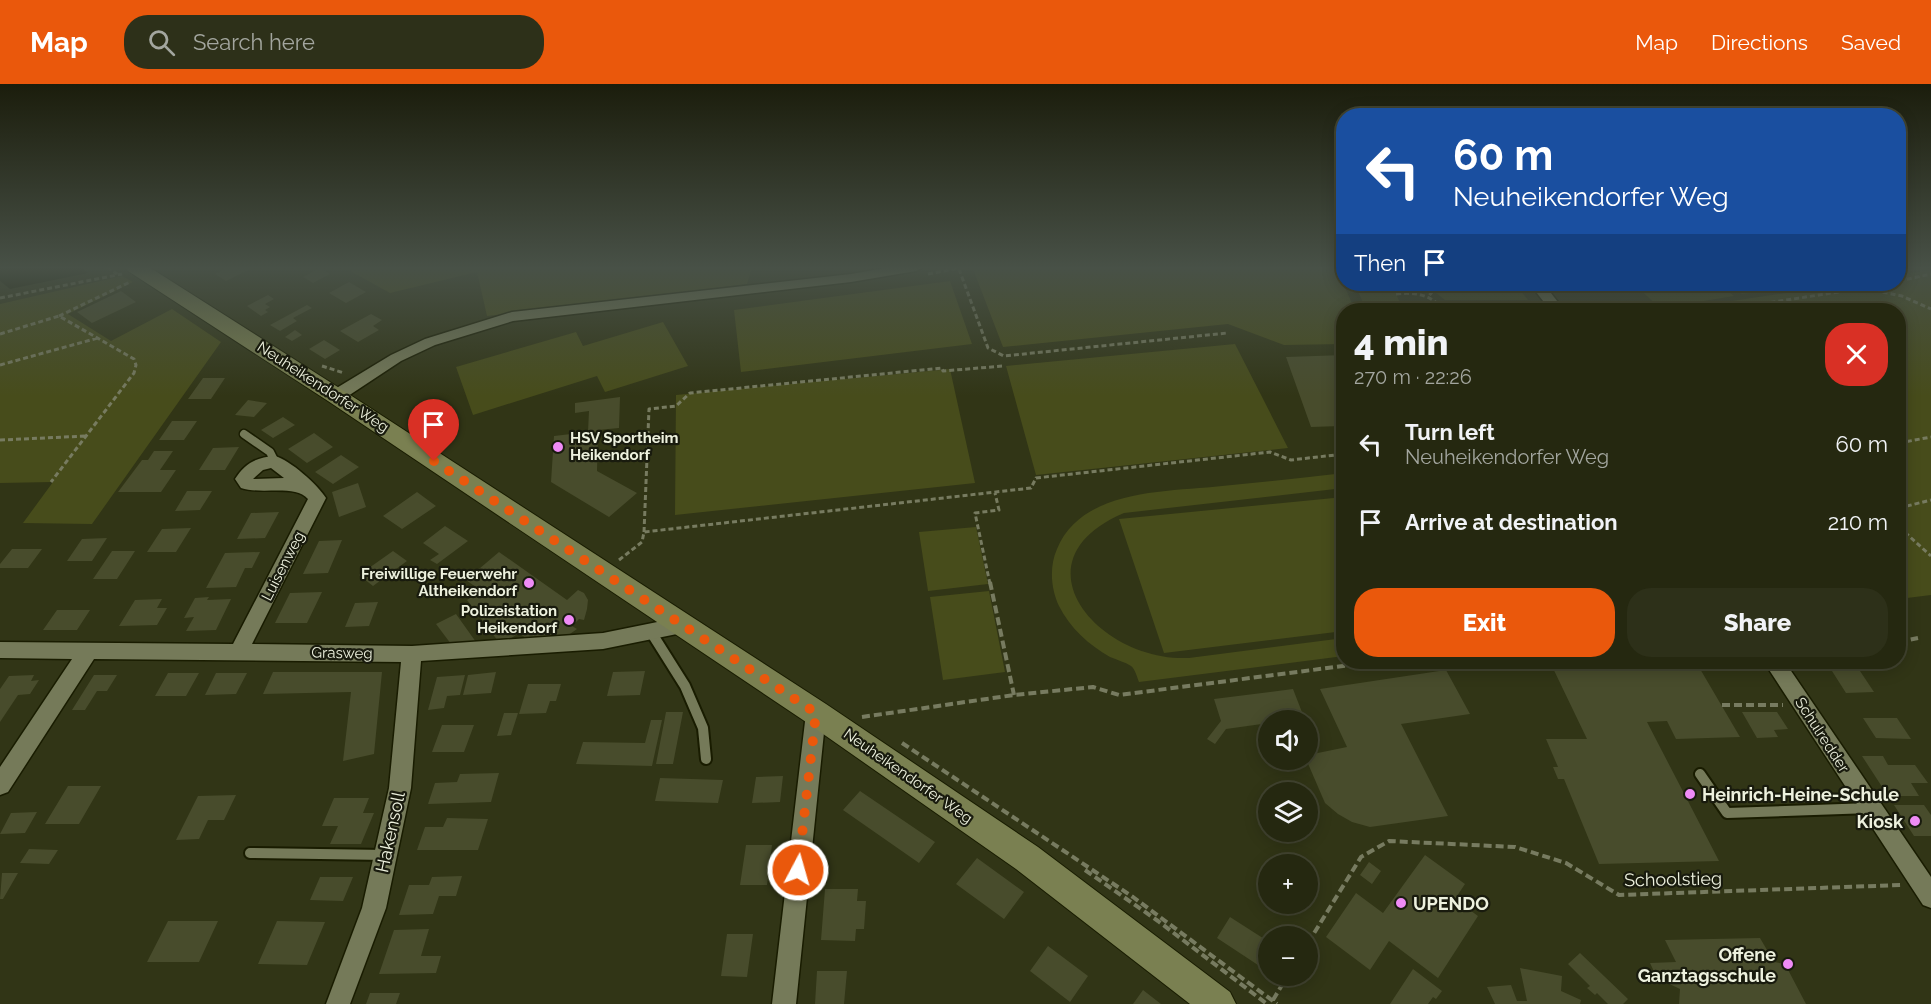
<!DOCTYPE html>
<html lang="en">
<head>
<meta charset="utf-8">
<style>
  body { margin:0; font-family:Raleway,sans-serif; background:#2d3019; color:#f1f3f6; height:100vh; display:flex; flex-direction:column; font-size:22px; white-space:nowrap }
  * { box-sizing:border-box; margin:0 }
  p { font-size:20px; color:#a3a69f }
  .icon { flex:none; width:33px; height:33px; fill:none; stroke:currentColor; stroke-width:2; stroke-linecap:round; stroke-linejoin:round }
  .map { position:relative; flex:1; overflow:hidden }
  .details { position:absolute; left:1336px; top:219px; width:570px; height:366px; display:flex; flex-direction:column; background:#252810; border-radius:24px; box-shadow:0 3px 15px #0003,0 0 0 2px #424430 }
  .details>* { flex:none }
  .banner { position:absolute; left:1336px; top:24px; width:570px; height:183px; border-radius:24px; box-shadow:0 3px 15px #0003,0 0 0 2px #424430; background:#1a4fa0; color:#fff; overflow:hidden }
  .tools { position:absolute; left:1258px; top:626px; display:grid; gap:12px }
  .tools a { display:grid; place-items:center; width:60px; height:60px; border-radius:50%; background:#252810; box-shadow:0 3px 15px #0003,0 0 0 2px #424430; font-size:30px }
  .pin { position:absolute; display:grid; place-items:center; width:51px; height:51px; color:#fff; margin:-62px -26px; border-radius:50% 50% 50% 0; rotate:-45deg; box-shadow:0 0 6px #0007 }
  .pin .icon { rotate:45deg }
  .me { position:absolute; width:66px; margin:-33px; rotate:6deg; stroke-linejoin:round; filter:drop-shadow(0 0 4px #0008) }
  .turn { display:flex; align-items:center; gap:21px; height:126px; padding:0 18px; font-size:27px }
  .turn .icon { width:78px; height:78px; stroke-width:2.5 }
  .turn b { display:block; font-size:42px; line-height:51px }
  .then { display:flex; align-items:center; height:57px; padding:0 18px; background:#0003; gap:12px; font-size:22px }
  .round { display:grid; place-items:center; flex:none; width:63px; height:63px; border-radius:24px; background:#2d3019 }
  .headline { display:flex; align-items:center; justify-content:space-between; height:102px; padding:0 18px }
  h1 { font-size:36px; font-weight:800; line-height:45px }
  .action { display:flex; gap:12px; margin-top:auto; padding:12px 18px }
  .action a { flex:1; height:69px; border-radius:24px; background:#ea580c; color:#fff; font-size:24px; font-weight:800; line-height:69px; text-align:center }
  .action a+a { background:#2d3019; color:#f1f3f6 }
  ul { padding:0; list-style:none }
  li { display:flex; align-items:center; gap:18px; height:78px; padding:0 18px }
  li div { flex:1 }
  li b { display:block; font-size:22px }
  li em { font-style:normal }
  header { display:flex; align-items:center; gap:36px; box-sizing:border-box; height:84px; padding:0 30px; background:#ea580c; color:#fff }
  header strong { font-size:28px }
  nav { display:flex; gap:33px; margin-inline-start:auto; font-size:21px }
  .search { width:420px; height:54px; background:#2d3019; display:flex; align-items:center; gap:15px; box-sizing:border-box; padding:0 21px; border-radius:24px; color:#a3a69f; font-size:22px }
  .map>svg:first-child { display:block }
</style>
</head>
<body>
<header>
<strong>Map</strong>
<div class="search"><svg class="icon" aria-label="search" viewBox="0 0 24 24"><circle cx="10" cy="10" r="6"/><path d="M15 15l6 6"/></svg>Search here</div>
<nav><a>Map</a><a>Directions</a><a>Saved</a></nav>
</header>
<div class="map">
<svg width="1931" height="920" viewBox="0 0 1931 920">
  <rect width="100%" height="100%" fill="#313516"/>
  <path fill="#474c1b" d="M343 183H752L747 200 487 232 477 188 390 209Z
    M995 183H1336L1355 226H1344V260L1284 261 1228 240 1003 263 973 185Z
    M1931 186V511L1899 515V226H1673L1845 200H1899V191Z
    M122 192 133 198 68 230 111 257 172 225 221 258 92 440 23 439 53 398 0 399V220Z
    M950 197 972 260 741 288 734 226Z
    M1355 200H1392L1403 226H1366Z
    M1407 200H1515L1528 216H1445L1436 209 1410 205Z
    M1634 200H1719L1734 212 1660 224Z
    M1729 200H1810L1742 210Z
    M663 238 688 282 605 308 597 292 473 331 456 283 576 248 583 262Z
    M1235 260 1288 364 1036 391 1006 282Z
    M950 285 975 399 675 431 676 311Z
    M1344 389V404L1124 429C1011 477 1099 578 1189 574L1344 554V572L1139 598C1137 593 1135 585 1131 582 1125 578 1117 576 1110 573 1089 561 1070 544 1059 522 1051 505 1049 483 1057 465 1082 404 1168 408 1222 402 1263 398 1303 394 1344 389Z
    M1344 413V547L1164 569 1119 435Z
    M976 443 988 500 928 507 919 448Z
    M989 507 1005 588 943 596 930 513Z"/>
  <path fill="#151800" d="M0 183H80L88 189 10 205 0 197Z"/>
  <path fill="#484c2c" d="M229 183H247L250 185 226 197 215 190Z
    M320 184 330 190 313 199 303 193Z
    M349 198 366 208 346 219 329 209Z
    M1438 200H1455L1459 209H1443Z
    M121 207 136 218 92 239 77 228Z
    M268 211 274 215 265 220 270 223 265 226 268 228 261 232 247 222Z
    M307 221 312 224 293 234 297 237 280 247 270 241Z
    M371 230 382 236 373 242 379 246 358 258 340 247Z
    M295 246 302 251 292 257 285 253Z
    M324 256 340 266 325 275 309 265Z
    M1344 271V349L1341 342 1311 343 1286 273Z
    M203 294H225L211 315H188Z
    M620 313 619 344 598 346 597 387 637 409 609 433 551 398 554 352 588 348 589 327 575 329V319Z
    M248 316 267 319 254 333 235 331Z
    M283 333 295 341 273 354 261 346Z
    M172 337H197L184 356H159Z
    M314 349 333 363 307 379 288 365Z
    M239 363 225 386H199L213 364Z
    M154 367H173L160 386H176L161 408H118L142 376H148Z
    M341 371 359 383 333 400 315 388Z
    M358 399 366 423 339 433 332 408Z
    M187 407H212L200 426 175 427Z
    M417 408 436 422 402 445 383 432Z
    M279 428 265 454 237 455 251 429Z
    M445 442 468 457 437 480 430 476 439 470 423 459Z
    M191 444 176 468H147L162 445Z
    M107 454 92 477H67L82 455Z
    M342 456 328 489 303 490 319 457Z
    M12 465H42L28 484H0V480Z
    M112 467H135L117 495H93Z
    M393 467 407 477 373 502 359 491Z
    M260 468 252 484H245L236 503 206 504 225 469Z
    M499 468 567 516 578 506 584 509 588 516 587 525 584 536 579 535 572 542 577 545 567 552 527 555 519 549 501 561 467 516 480 506 466 496Z
    M322 508 307 539H275L290 509Z
    M209 513 207 516 231 515 216 546 186 547 194 533 184 534 195 514Z
    M162 515 157 524H167L157 541 119 542 135 516Z
    M378 518 369 542 345 543 355 519Z
    M57 526H90L77 546H43Z
    M456 530 476 558 451 560 436 540Z
    M1550 578H1696L1740 653 1676 655 1667 637 1647 638 1719 777 1599 780 1564 695H1558L1553 683H1558L1546 655H1587Z
    M1835 578 1841 587H1860L1874 608 1846 609 1832 587H1823L1818 579Z
    M1446 586 1470 630 1401 640 1448 732 1370 743 1352 738 1338 730 1325 719 1306 675H1308V671L1347 663 1320 605Z
    M645 587 640 611 607 612 613 588Z
    M273 588H382L374 670 343 677 351 608 263 610Z
    M496 588 491 609 463 611 468 591Z
    M168 589H199L186 612H155Z
    M216 589H247L236 610 205 611Z
    M34 591 31 597 39 596 30 610 18 611 0 638V605L9 592Z
    M94 591H117L107 607H97L85 626H72Z
    M465 591 460 611 447 612 444 624 428 626 437 593Z
    M528 600H561L556 617H550L546 629 519 630Z
    M1293 605 1305 636H1269V639L1226 645 1215 660 1207 655 1221 637 1214 615Z
    M666 628H683L673 680H656Z
    M1742 628H1777L1788 645 1774 646 1778 653 1757 654Z
    M504 629H518L511 651 497 652Z
    M1863 634H1897L1911 655 1876 654Z
    M651 636H662L652 682 576 680 583 658 645 659Z
    M442 641H474L464 668H432Z
    M1862 672H1883L1888 681H1915L1928 699H1911L1919 712H1888Z
    M499 689 491 718 428 720 435 699 457 698 460 690Z
    M783 692 780 718 752 719 756 693Z
    M660 694 723 696 718 719 655 717Z
    M68 702H101L79 740H45Z
    M860 707 935 758 919 779 843 726Z
    M236 711 224 736H208L199 755 176 756 198 712Z
    M334 714H369L363 729H374L361 760H330L338 742H322Z
    M1894 721H1924L1931 731V752H1914Z
    M37 728 25 749 0 750 11 729Z
    M447 734 488 735 478 766H417L425 743H443Z
    M746 761H772L767 801H740Z
    M29 765 58 766 49 780 20 779Z
    M1425 771 1465 800 1455 815 1478 832 1438 894 1389 857 1370 886 1326 853 1356 809 1383 829Z
    M977 774 1024 808 1004 835 956 800Z
    M1369 778 1381 787 1372 800 1360 791Z
    M2 789H18L3 815H0Z
    M462 792 456 812H439L433 830 399 831 409 801H429L432 793Z
    M320 793H353L343 817 310 816Z
    M825 805H858L857 817H866L864 845H856L855 857 821 856Z
    M1230 833 1269 858V869L1261 883 1217 854Z
    M168 837H218L199 878H147Z
    M277 837 325 838 307 881 258 880Z
    M429 845 421 872H441L436 889 379 890 394 846Z
    M727 850H753L747 893 721 892Z
    M1760 854 1774 878 1785 880 1806 920H1679L1680 905 1657 894 1650 879 1676 878 1665 856Z
    M1048 862 1088 892 1070 918 1030 887Z
    M1580 869 1628 915 1623 920H1608L1597 909 1595 911 1587 904 1590 902 1568 880Z
    M1520 884 1562 892 1561 907 1581 916 1580 920H1495L1487 903 1511 901 1517 917H1527Z
    M1413 885 1442 907 1436 915 1433 913 1428 920H1390Z
    M817 887H847L844 920H815Z
    M1143 906 1161 920H1133Z
    M370 909H400L396 920H366Z"/>
  <g fill="none" stroke-linecap="round" stroke-linejoin="round">
    <g stroke="#191c00" stroke-width="11">
      <path id="lane-far1" d="M244 350 270 368 275 378"/>
    </g>
    <g stroke="#191c00" stroke-width="14">
      <path id="lane" d="M651 548 685 602 703 644 706 675
        M1700 690 1727 729 1871 724
        M250 769 386 771"/>
    </g>
    <g stroke="#191c00" stroke-width="3">
      <path id="street" d="M891 183H923L916 187 851 198 513 237 435 261 401 277 342 316H330L328 312 330 308 391 271 425 255 512 228 851 190Z
        M1530 200H1544L1564 226H1550Z
        M275 372C290 376 318 401 326 414L252 560 412 562 603 549 682 533 689 536 692 541 689 546 682 549 603 565 421 577 411 704 386 824 350 920H326L362 824 389 704 401 578 94 575 8 708 0 711V683L72 575 0 574V558L233 560 308 415C295 400 263 411 241 404L235 395C245 379 257 373 275 372ZM271 384 284 394 253 395 263 386Z
        M1764 578H1785L1931 793V824L1923 821Z
        M816 620 823 623 826 629 796 920H772L806 629 809 623Z"/>
    </g>
    <g stroke="#191c00" stroke-width="2">
      <path id="secondary" d="M125 183H149L344 307 826 620 1038 763 1230 908 1236 920H1190L1016 785 806 638 328 317 128 187Z"/>
    </g>
    <path stroke="#777b60" stroke-width="3" stroke-dasharray="5 3" stroke-linecap="butt" d="M107 183 117 190
      M959 185 988 264 1004 272 1227 249
      M928 190 965 183
      M1899 197 1931 190
      M1428 200 1432 208 1428 213
      M1867 205 1902 212 1931 225
      M1396 210C1415 208 1431 210 1443 226
      M0 214 122 190
      M1723 226 1889 200
      M59 232 130 198
      M0 250 59 232 134 275 136 281 134 289 51 398
      M0 281 98 254
      M322 282 344 289
      M0 356 86 352
      M1899 359 1931 353
      M1899 424 1931 416
      M1899 443 1931 472
      M644 448 649 325 676 322 690 309 942 284 943 287 1003 282
      M619 476 642 458 644 448 1031 404 1036 394 1270 368 1291 376 1344 370
      M990 500 975 429 999 426 995 409"/>
    <path stroke="#777b60" stroke-width="4" stroke-dasharray="8 4" stroke-linecap="butt" d="M990 498 1014 611
      M1899 558 1918 554
      M1722 621H1783
      M862 633 1014 611 1093 603 1119 611 1374 578
      M902 659 1133 813 1277 920
      M1085 786 1158 837 1267 920
      M1308 859 1361 773 1389 757 1515 763 1566 779 1619 811 1902 801
      M1273 916 1288 891"/>
    <use href="#lane-far1" stroke="#757a59" stroke-width="8"/>
    <use href="#lane" stroke="#757a59" stroke-width="10"/>
    <use href="#street" fill="#757a59" fill-rule="evenodd"/>
    <use href="#secondary" fill="#7a8051" fill-rule="evenodd"/>
  </g>
  <linearGradient id="sky" x2="0" y2="1"><stop stop-color="#1b1d0c"/><stop offset="0.59" stop-color="#485147"/><stop offset="1" stop-color="#485147" stop-opacity="0"/></linearGradient>
  <rect width="1931" height="312" fill="url(#sky)"/>
  <g fill="none" stroke-linecap="round" stroke-linejoin="round">
    <path stroke="#ea580c" stroke-width="10" stroke-dasharray="0 18" d="M434 377 816 629 798 786"/>
  </g>
  <g fill="#ef8bf6" stroke="#191b0e" stroke-width="2">
    <circle cx="558" cy="363" r="6"/>
    <circle cx="529" cy="499" r="6"/>
    <circle cx="569" cy="536" r="6"/>
    <circle cx="1690" cy="710" r="6"/>
    <circle cx="1915" cy="737" r="6"/>
    <circle cx="1401" cy="819" r="6"/>
    <circle cx="1788" cy="880" r="6"/>
  </g>
  <g text-anchor="middle" dominant-baseline="central" stroke-width="4.5" stroke-linejoin="round" paint-order="stroke">
    <g font-size="15" fill="#edf1de" stroke="#191b0e">
      <text transform="translate(323 303) rotate(33)">Neuheikendorfer Weg</text>
      <text transform="translate(283 482) rotate(-63)">Luisenweg</text>
      <text transform="translate(342 569) rotate(1)">Grasweg</text>
      <text transform="translate(1822 651) rotate(57)">Schulredder</text>
      <text transform="translate(908 692) rotate(35)">Neuheikendorfer Weg</text>
    </g>
    <g font-size="15" font-weight="bold" fill="#edf1de" stroke="#191b0e" text-anchor="end">
      <text x="570" y="354" text-anchor="start">HSV Sportheim<tspan x="570" dy="17">Heikendorf</tspan></text>
      <text x="517" y="490">Freiwillige Feuerwehr<tspan x="517" dy="17">Altheikendorf</tspan></text>
      <text x="557" y="527">Polizeistation<tspan x="557" dy="17">Heikendorf</tspan></text>
    </g>
    <g font-size="18" font-weight="bold" fill="#edf1de" stroke="#191b0e" text-anchor="start">
      <text x="1702" y="710">Heinrich-Heine-Schule</text>
      <text x="1903" y="737" text-anchor="end">Kiosk</text>
      <text x="1413" y="819">UPENDO</text>
      <text x="1776" y="870" text-anchor="end">Offene<tspan x="1776" dy="21">Ganztagsschule</tspan></text>
    </g>
    <g font-size="18" fill="#edf1de" stroke="#191b0e">
      <text transform="translate(390 748) rotate(-78)">Hakensoll</text>
      <text transform="translate(1673 795) rotate(-1)">Schoolstieg</text>
    </g>
  </g>
</svg>
<div class="tools">
<a><svg class="icon" aria-label="sound" viewBox="0 0 24 24"><path d="M4 9h4l5-4v14l-5-4H4zM17 9q2 3 0 6"/></svg></a>
<a><svg class="icon" aria-label="layers" viewBox="0 0 24 24"><path d="M12 4l9 5-9 5-9-5zM3 14l9 5 9-5"/></svg></a>
<a>+</a>
<a>−</a>
</div>
<div class="pin" style="left:434px;top:377px;background:#d93025"><svg class="icon" aria-label="arrive" viewBox="0 0 24 24"><path d="M6 21V4h12l-3 4 3 4H6"/></svg></div>
<svg class="me" style="left:798px;top:786px" viewBox="-20 -20 40 40"><circle r="17" fill="#ea580c" stroke="#fff" stroke-width="3"/><path d="M0-11L8 9 0 5-8 9z" fill="#fff"/></svg>
<div class="banner">
<div class="turn"><svg class="icon" aria-label="left" viewBox="0 0 24 24"><path d="M17 20v-9H6M10 6l-5 5 5 5"/></svg><div><b>60 m</b>Neuheikendorfer Weg</div></div>
<div class="then">Then<svg class="icon" aria-label="arrive" viewBox="0 0 24 24"><path d="M6 21V4h12l-3 4 3 4H6"/></svg></div>
</div>
<section class="details">
<div class="headline"><div><h1>4 min</h1><p>270 m · 22:26</p></div><a class="round" style="background:#d93025;color:#fff"><svg class="icon" aria-label="close" viewBox="0 0 24 24"><path d="M6 6l12 12M18 6L6 18"/></svg></a></div>
<ul>
<li><svg class="icon" aria-label="left" viewBox="0 0 24 24"><path d="M17 20v-9H6M10 6l-5 5 5 5"/></svg><div><b>Turn left</b><p>Neuheikendorfer Weg</p></div><em>60 m</em></li>
<li><svg class="icon" aria-label="arrive" viewBox="0 0 24 24"><path d="M6 21V4h12l-3 4 3 4H6"/></svg><div><b>Arrive at destination</b></div><em>210 m</em></li>
</ul>
<div class="action"><a>Exit</a><a>Share</a></div>
</section>
</div>
</body>
</html>
